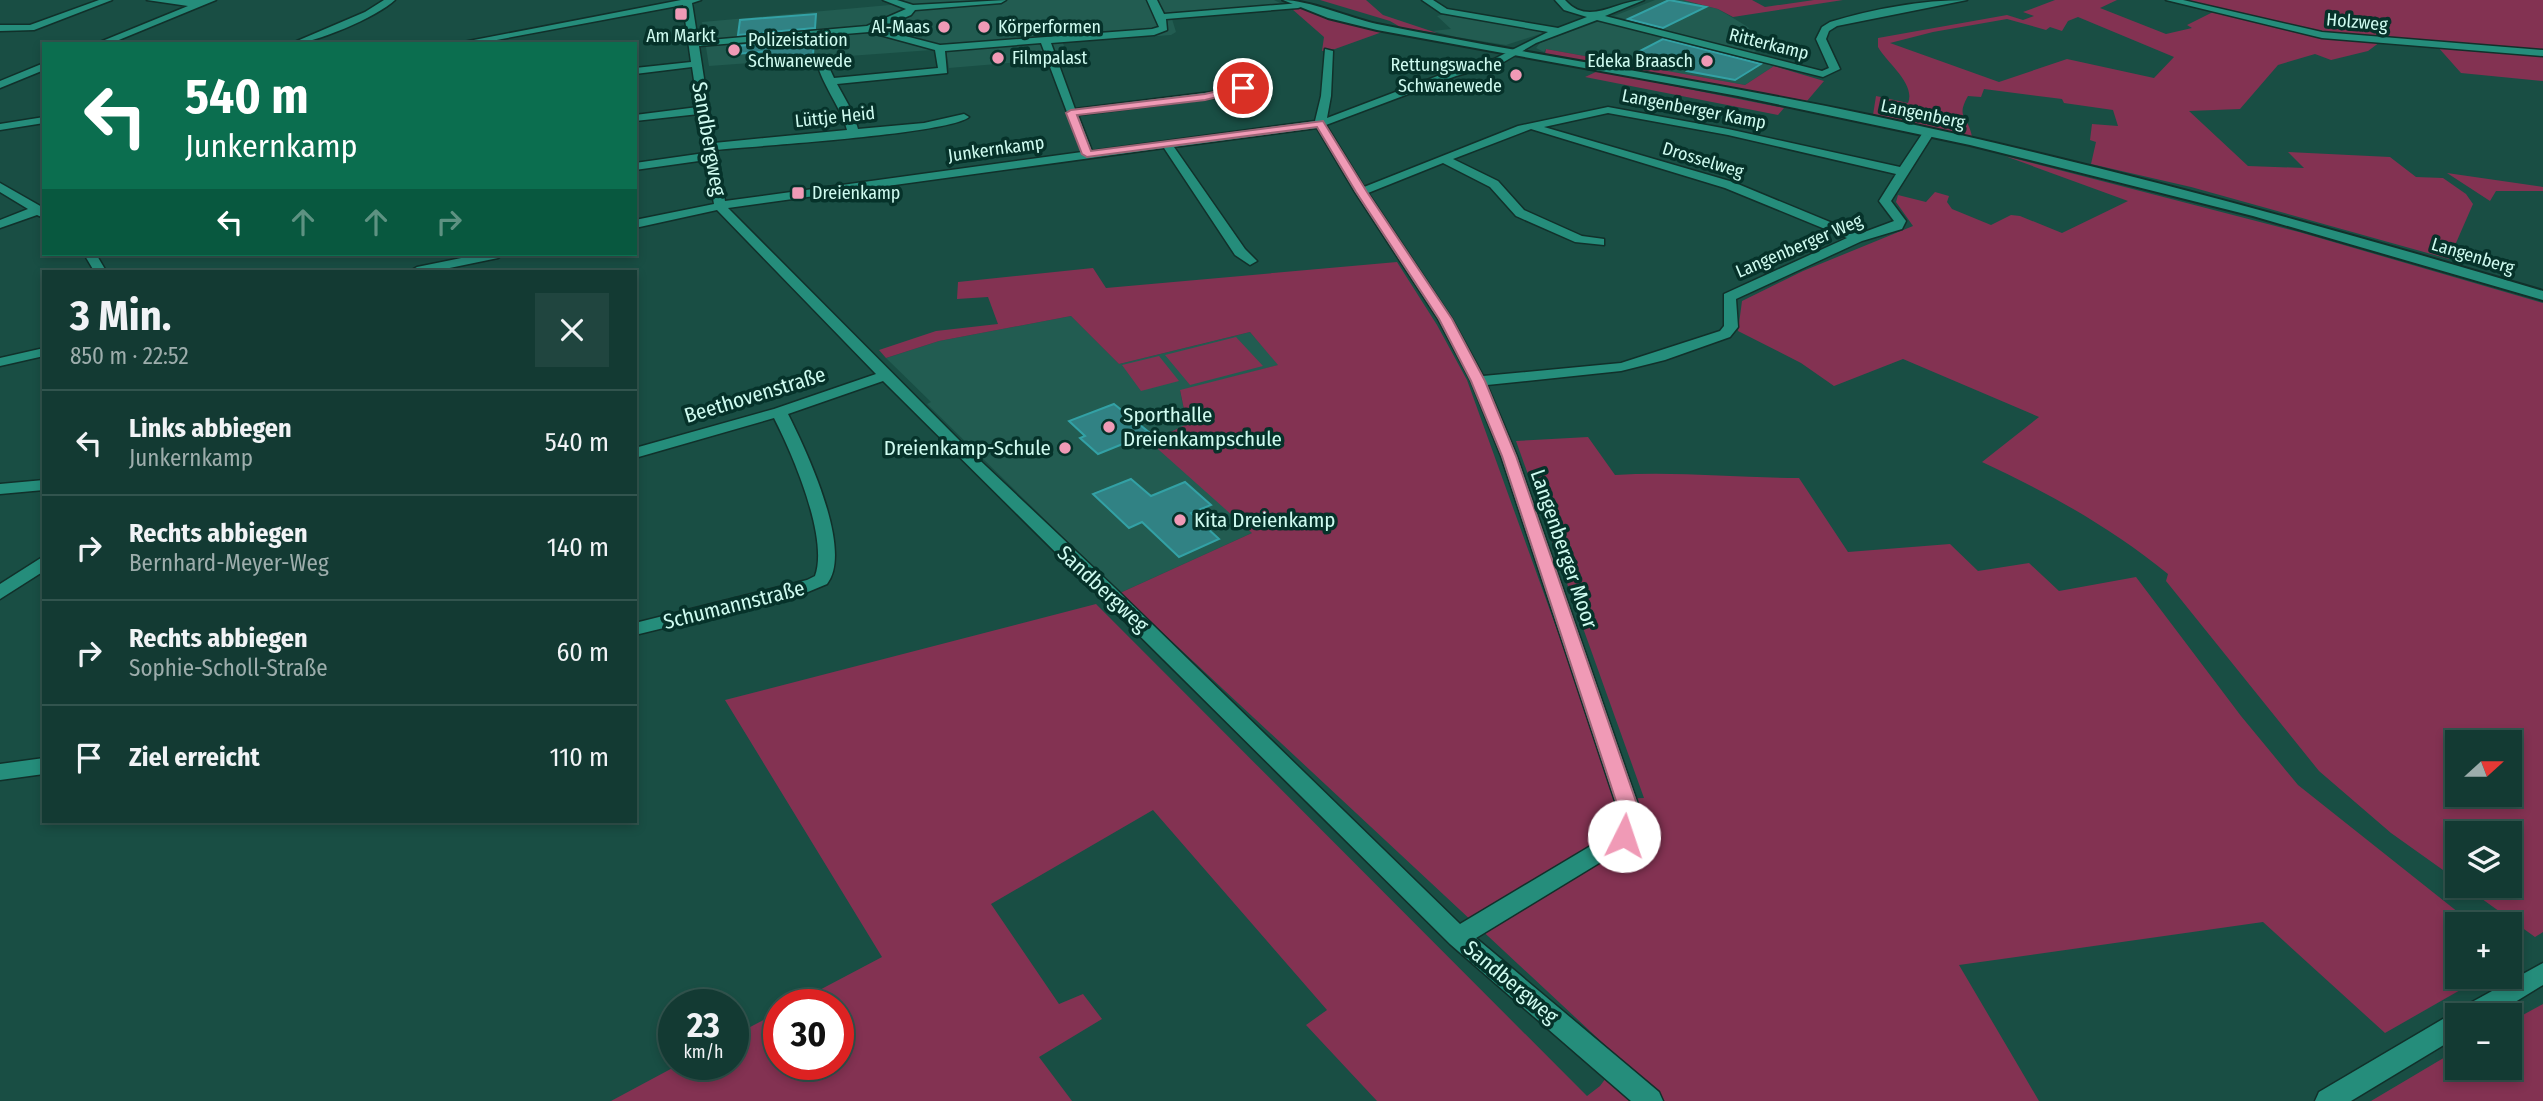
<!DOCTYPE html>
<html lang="de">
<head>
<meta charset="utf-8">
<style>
  body { margin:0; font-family:"Fira Sans Condensed",sans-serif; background:#20453f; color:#f1f3f6; height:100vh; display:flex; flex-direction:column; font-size:26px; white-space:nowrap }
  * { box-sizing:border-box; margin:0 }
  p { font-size:23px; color:#9dadac }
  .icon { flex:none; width:38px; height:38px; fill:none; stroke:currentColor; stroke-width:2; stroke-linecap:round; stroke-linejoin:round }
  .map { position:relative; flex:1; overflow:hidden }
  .sheet { position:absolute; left:42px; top:270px; width:595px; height:553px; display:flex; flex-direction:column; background:#133a33; border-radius:0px; box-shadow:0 4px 10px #0003,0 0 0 2px #32544e }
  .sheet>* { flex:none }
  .banner { position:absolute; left:42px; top:42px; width:595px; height:214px; border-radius:0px; box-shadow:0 4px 10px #0003,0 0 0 2px #32544e; background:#0b6e4f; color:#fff; overflow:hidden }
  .needle { width:46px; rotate:69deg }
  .controls { position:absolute; left:2445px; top:730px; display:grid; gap:14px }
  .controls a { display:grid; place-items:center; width:77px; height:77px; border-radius:0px; background:#133a33; box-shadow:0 4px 10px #0003,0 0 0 2px #32544e; font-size:35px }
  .speed { position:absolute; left:658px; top:989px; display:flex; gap:14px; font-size:35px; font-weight:700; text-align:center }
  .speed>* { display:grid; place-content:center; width:91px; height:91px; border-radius:50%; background:#133a33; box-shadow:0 4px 10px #0003,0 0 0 2px #32544e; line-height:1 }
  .speed small { font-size:18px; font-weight:400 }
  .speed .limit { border:10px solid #d22; background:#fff; color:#111 }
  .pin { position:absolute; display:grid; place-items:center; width:60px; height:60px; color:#fff; margin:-30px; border:4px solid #fff; border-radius:50%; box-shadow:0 2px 7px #0007 }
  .me { position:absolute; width:77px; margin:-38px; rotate:4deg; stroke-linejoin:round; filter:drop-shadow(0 0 5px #0008) }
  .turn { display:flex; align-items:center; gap:24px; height:147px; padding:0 28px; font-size:32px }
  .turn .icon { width:91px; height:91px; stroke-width:2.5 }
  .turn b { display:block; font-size:49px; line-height:60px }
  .lanes { display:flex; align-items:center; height:66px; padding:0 28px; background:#0003; justify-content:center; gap:35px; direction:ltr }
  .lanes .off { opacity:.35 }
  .round { display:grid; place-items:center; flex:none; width:74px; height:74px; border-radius:0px; background:#20453f }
  .head { display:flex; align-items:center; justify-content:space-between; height:119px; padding:0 28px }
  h1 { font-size:42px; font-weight:700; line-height:52px }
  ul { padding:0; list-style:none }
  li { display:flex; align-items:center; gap:21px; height:105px; padding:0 28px; border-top:2px solid #32544e }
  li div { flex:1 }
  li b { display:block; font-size:26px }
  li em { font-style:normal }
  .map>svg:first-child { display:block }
</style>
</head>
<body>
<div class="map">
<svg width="2543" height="1101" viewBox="0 0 2543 1101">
  <rect width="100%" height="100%" fill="#194e44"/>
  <path fill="#225c51" d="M903 0H1274L1292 9 1172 19 1176 32 1171 35 1063 43 1068 58 949 68 946 49 709 66 702 22 912 3Z
    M1655 0H1683L1718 9 1748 27 1764 47 1751 54 1614 16Z
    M1449 13 1537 29 1543 33 1506 45 1456 37 1432 31 1451 29 1437 16Z
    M1597 22H1607L1774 66 1745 85 1546 49 1544 52 1536 48 1540 43Z
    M1071 316 1119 364 1250 332 1279 365 1180 391 1187 424 1252 533 1120 593 927 404 931 402 886 358 939 341Z"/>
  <path fill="#833252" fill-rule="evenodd" d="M1320 0H1366L1383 15 1437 33 1402 28 1390 21Z
    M1683 0H1752L1765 7 1814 0H1843L1733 17 1718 9Z
    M2055 0H2117L2100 8 2166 34 2192 28 2187 25 2213 12 2308 35 2380 42 2368 51 2331 60 2315 54 2278 65 2240 109 2189 111 2248 166 2304 168 2288 152 2390 157 2416 177 2443 178 2466 194 2473 204 2449 259 2191 187 2091 164 2096 142 2090 140 2092 124 2118 126 2113 110 2064 103 2062 99 1984 89 1981 97 1968 96C1955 119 1969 116 1972 137L1873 115 1876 96 1908 103C1916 84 1887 63 1878 47V38L2007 15 2023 20 2034 16 2023 12ZM2078 17 2174 57 2154 78 2067 59 1999 82 1890 43 1933 32 2007 19 2046 30 2050 27 2062 31 2068 21Z
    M2180 0H2543V51L2314 32Z
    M1292 9H1305L1385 31 1335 49 1322 51 1324 37Z
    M2437 46 2543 55V81L2461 73Z
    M1546 49 1745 85 1774 66 1824 81 1807 101 1545 54Z
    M1598 71 1784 108 1778 115 1585 77Z
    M2005 156 2299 232 2543 303V932L2535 937 2464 886H2510V833H2457V880L2391 833 2319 771 2166 581 2168 574C2110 527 2049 493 1982 462L2039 417 1903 359 1834 386 1801 363 1738 331 1742 301 1803 271 1913 226 1896 202 1898 195 1926 202 1935 192 1949 196 1947 202 1952 209 1991 225 2011 215 2020 216 2062 233 2128 201ZM2457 742H2510V794H2457Z
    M2447 173 2543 187V191H2496L2490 201Z
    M1397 262 1437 325 1467 380 1618 799 1644 798 1516 441 1588 437 1615 475C1676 471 1738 478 1799 478L1848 552 1950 544 1978 571 2029 563 2059 591 2136 577 2241 716 2298 785 2473 924H2457V976L2483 977 2385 1033 2263 922 1959 965 2039 1101H1377L1306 1025 1327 1010 1153 810 991 904 1059 1004 1083 994 1102 1019 1039 1057 1072 1101H611L680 1064H733V1036L779 1012V1064H838V1004H793L882 957 725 700 1096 604 1587 1096 1600 1086 1620 1059 1120 593 1252 533 1150 442 1187 424 1180 390 1278 365 1250 332 1119 364 1071 316 939 341 886 358 879 350 936 331 998 324 988 297 957 299 958 282 1093 268 1106 288Z
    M1236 337 1263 366 1190 385 1165 355Z
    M1159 356 1179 381 1141 391 1122 365Z
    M2543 1004V1101H2371L2457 1050V1068H2510V1022Z"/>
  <path fill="#318284" stroke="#33a1a5" stroke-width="2" d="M1669 0 1706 7 1663 28 1628 19Z
    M816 14 815 28 738 35 740 20Z
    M814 39 813 56 769 60 770 51 736 54 737 46Z
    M1663 39 1761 64 1735 80 1687 71 1690 68 1636 53Z
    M1114 404 1150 433 1098 454 1080 438 1085 436 1069 421Z
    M1131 479 1151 496 1185 482 1211 505 1191 513 1219 539 1179 557 1142 522 1129 528 1093 494Z"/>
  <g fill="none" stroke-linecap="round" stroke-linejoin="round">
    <g stroke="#11302a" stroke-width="3">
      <path id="minor" d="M99 0H112L34 30 0 31V25H30Z
        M147 0H216L109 44H95L188 6Z
        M384 0H395C377 17 314 44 290 44L365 12Z
        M681 0H701L692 3 698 41 867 26 906 9 883 0H897L913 5 1006 0 1001 3 915 10 911 15 878 29 940 45 1152 29 1159 27 1147 0H1157L1164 14 1301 3V7L1298 8 1166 19 1167 30 1154 35 1051 43 1075 109 1228 90 1237 87 1230 74 1235 71 1239 72 1248 88 1230 96 1078 115 1092 151 1315 121 1321 96 1325 49 1333 51 1331 96 1327 118 1448 72 1494 59 1548 32 1441 13 1422 0H1433L1447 9 1558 28 1587 17 1564 10 1555 0H1565C1589 27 1616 0 1644 0L1605 16 1822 71 1829 68 1816 39 1822 27 1830 22C1873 9 1921 0 1967 0L1837 26 1829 31 1826 39 1840 69 1823 77 1597 20 1536 43 1502 63 1456 76 1326 125 1364 187 1518 126 1608 107 1728 129 1900 167 1924 131 1934 133 1891 201 1906 221 1902 229 1862 241 1736 299 1738 327 1730 337 1665 360 1621 371 1487 385 1517 456 1640 810 1632 843 1476 938 1659 1092 1663 1101H1631L1450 944 883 381 788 414C805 448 854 550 827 584L803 594 635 635V623L807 580 815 576C829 538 792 453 774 418L635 458V448L774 409 876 374 717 210 635 228V220L714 204 706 160 635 170V163L705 153 699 114 635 121V115L698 107 692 67 635 74V68L691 62 683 5 475 44H453ZM869 32 935 50 938 68 834 78 825 59H817C817 77 842 109 847 130L714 143 699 46ZM1041 43 1082 152 725 201 715 150C755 146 950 134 969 117L964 114 924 123 858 129 853 113 837 84 947 73 945 51ZM1608 113 1728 135 1896 174 1879 201 1894 221 1859 234 1733 182 1544 127ZM1317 128 1355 192 1438 319 1471 381 1501 456 1618 810 1614 832 1460 924 1115 588 970 451 728 208 1164 148 1235 255 1250 265 1257 261 1245 249 1174 147ZM1531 129 1725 188 1847 238 1724 294V326L1720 331 1621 363 1483 376 1452 319 1368 193 1443 163 1490 187 1516 216 1575 242 1604 245V239L1582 236 1524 210 1498 181 1453 159Z
        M2166 0H2183L2322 32 2543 50V56L2322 38Z
        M44 63V70L0 88V81Z
        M44 117V123L0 130V124Z
        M0 183 42 207 44 218 37 215 0 228V220L28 209 0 192Z
        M84 254H96L106 271H94Z
        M481 254H504L498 258 435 271H410L417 267Z
        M44 348V356L0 366V358Z
        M44 480V490L0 494V484Z
        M44 556V571L0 599V584Z
        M44 758V774L0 780V764Z
        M2543 963V985L2494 1015H2457V1037L2351 1101H2315L2319 1092 2448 1016 2460 1014 2463 1007Z"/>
    </g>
    <g stroke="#11302a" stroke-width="4">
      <path id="secondary" d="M1283 0C1308 0 1350 18 1377 24 1542 57 1709 81 1874 116 2100 164 2322 225 2543 291V300L2253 216 1970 145 1738 96 1377 30 1328 18Z"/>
    </g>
    <use href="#minor" fill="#258d7b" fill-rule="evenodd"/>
    <use href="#secondary" fill="#258d7b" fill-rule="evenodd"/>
  </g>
  <path fill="#f09ab6" stroke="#9c6476" stroke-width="2" d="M1243 85 1247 86V90L1205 100 1077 115 1091 151 1323 121 1367 192 1452 319 1485 381 1516 456 1639 810 1631 842 1624 844 1617 842 1614 836 1619 810 1502 456 1471 381 1439 319 1356 192 1317 127 1087 157 1082 154 1066 113 1071 110 1205 94Z"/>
  <g fill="#f09ab6" stroke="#06322a" stroke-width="2.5">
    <rect x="674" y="7" width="14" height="14" rx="3.5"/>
    <circle cx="944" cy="27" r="7"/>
    <circle cx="984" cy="27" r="7"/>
    <circle cx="734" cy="50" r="7"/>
    <circle cx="998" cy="58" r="7"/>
    <circle cx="1707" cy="61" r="7"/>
    <circle cx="1516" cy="75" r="7"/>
    <rect x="791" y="186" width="14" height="14" rx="3.5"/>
    <circle cx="1109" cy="427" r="7"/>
    <circle cx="1065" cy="448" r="7"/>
    <circle cx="1180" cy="520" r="7"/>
  </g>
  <g text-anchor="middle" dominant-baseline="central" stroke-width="7" stroke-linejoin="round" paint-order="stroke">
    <g font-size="18" fill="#cffbf0" stroke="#06322a">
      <text transform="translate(2357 22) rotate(5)">Holzweg</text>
      <text transform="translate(1769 44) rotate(14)">Ritterkamp</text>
      <text transform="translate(1694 109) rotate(11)">Langenberger Kamp</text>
      <text transform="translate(1923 114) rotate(12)">Langenberg</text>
      <text transform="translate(835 117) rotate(-6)">Lüttje Heid</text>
      <text transform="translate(996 149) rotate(-8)">Junkernkamp</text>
      <text transform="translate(1703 160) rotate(17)">Drosselweg</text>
      <text transform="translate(1799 246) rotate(-23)">Langenberger Weg</text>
      <text transform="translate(2473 256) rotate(17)">Langenberg</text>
    </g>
    <g font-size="18" fill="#cffbf0" stroke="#06322a" text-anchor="start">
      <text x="930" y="27" text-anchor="end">Al-Maas</text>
      <text x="998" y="27">Körperformen</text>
      <text x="681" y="36" text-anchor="middle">Am Markt</text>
      <text x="748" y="40">Polizeistation<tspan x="748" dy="21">Schwanewede</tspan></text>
      <text x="1012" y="58">Filmpalast</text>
      <text x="1693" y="61" text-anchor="end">Edeka Braasch</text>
      <text x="1502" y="65" text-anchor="end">Rettungswache<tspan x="1502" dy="21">Schwanewede</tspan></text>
      <text x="812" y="193">Dreienkamp</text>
    </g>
    <g font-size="21" fill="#cffbf0" stroke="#06322a">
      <text transform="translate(709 139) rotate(80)">Sandbergweg</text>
      <text transform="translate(755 395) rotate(-17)">Beethovenstraße</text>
      <text transform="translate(1564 549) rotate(71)">Langenberger Moor</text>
      <text transform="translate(1103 589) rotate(43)">Sandbergweg</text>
      <text transform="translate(734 605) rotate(-14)">Schumannstraße</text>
      <text transform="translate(1511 982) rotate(40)">Sandbergweg</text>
    </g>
    <g font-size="21" fill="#cffbf0" stroke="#06322a" text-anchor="start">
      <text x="1123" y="415">Sporthalle<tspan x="1123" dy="24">Dreienkampschule</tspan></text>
      <text x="1051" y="448" text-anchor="end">Dreienkamp-Schule</text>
      <text x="1194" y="520">Kita Dreienkamp</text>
    </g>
  </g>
</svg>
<div class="controls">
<a><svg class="needle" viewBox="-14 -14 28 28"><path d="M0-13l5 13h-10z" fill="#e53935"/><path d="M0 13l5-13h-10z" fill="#9dadac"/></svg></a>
<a><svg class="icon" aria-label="layers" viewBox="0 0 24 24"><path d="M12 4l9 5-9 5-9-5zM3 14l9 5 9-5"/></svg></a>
<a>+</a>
<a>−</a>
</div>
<div class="speed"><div>23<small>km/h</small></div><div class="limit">30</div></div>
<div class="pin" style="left:1243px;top:88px;background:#d93025"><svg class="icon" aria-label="arrive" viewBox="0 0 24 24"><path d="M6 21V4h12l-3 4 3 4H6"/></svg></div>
<svg class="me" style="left:1624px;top:836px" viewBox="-20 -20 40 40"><circle r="19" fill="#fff"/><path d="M0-13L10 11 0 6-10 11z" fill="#f09ab6"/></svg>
<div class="banner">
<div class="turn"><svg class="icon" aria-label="left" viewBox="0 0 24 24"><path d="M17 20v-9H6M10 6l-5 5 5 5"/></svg><div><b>540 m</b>Junkernkamp</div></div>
<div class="lanes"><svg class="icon" aria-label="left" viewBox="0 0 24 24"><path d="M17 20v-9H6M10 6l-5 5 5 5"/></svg><svg class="icon off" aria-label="ahead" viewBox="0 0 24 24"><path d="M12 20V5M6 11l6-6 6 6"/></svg><svg class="icon off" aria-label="ahead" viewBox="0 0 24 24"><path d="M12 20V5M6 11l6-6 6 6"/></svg><svg class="icon off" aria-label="right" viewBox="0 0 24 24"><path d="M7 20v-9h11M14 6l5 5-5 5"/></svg></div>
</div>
<section class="sheet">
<div class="head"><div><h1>3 Min.</h1><p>850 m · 22:52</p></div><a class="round"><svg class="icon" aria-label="close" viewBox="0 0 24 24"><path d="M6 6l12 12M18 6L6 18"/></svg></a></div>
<ul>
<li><svg class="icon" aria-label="left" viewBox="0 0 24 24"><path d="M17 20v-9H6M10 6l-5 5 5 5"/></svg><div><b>Links abbiegen</b><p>Junkernkamp</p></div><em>540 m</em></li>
<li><svg class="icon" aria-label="right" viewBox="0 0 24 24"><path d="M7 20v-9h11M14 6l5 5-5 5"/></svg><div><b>Rechts abbiegen</b><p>Bernhard-Meyer-Weg</p></div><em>140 m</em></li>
<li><svg class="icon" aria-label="right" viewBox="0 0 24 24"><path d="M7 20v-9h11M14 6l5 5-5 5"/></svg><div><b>Rechts abbiegen</b><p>Sophie-Scholl-Straße</p></div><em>60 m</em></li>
<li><svg class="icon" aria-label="arrive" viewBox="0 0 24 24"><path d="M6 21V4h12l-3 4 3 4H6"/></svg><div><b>Ziel erreicht</b></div><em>110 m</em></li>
</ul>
</section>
</div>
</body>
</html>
